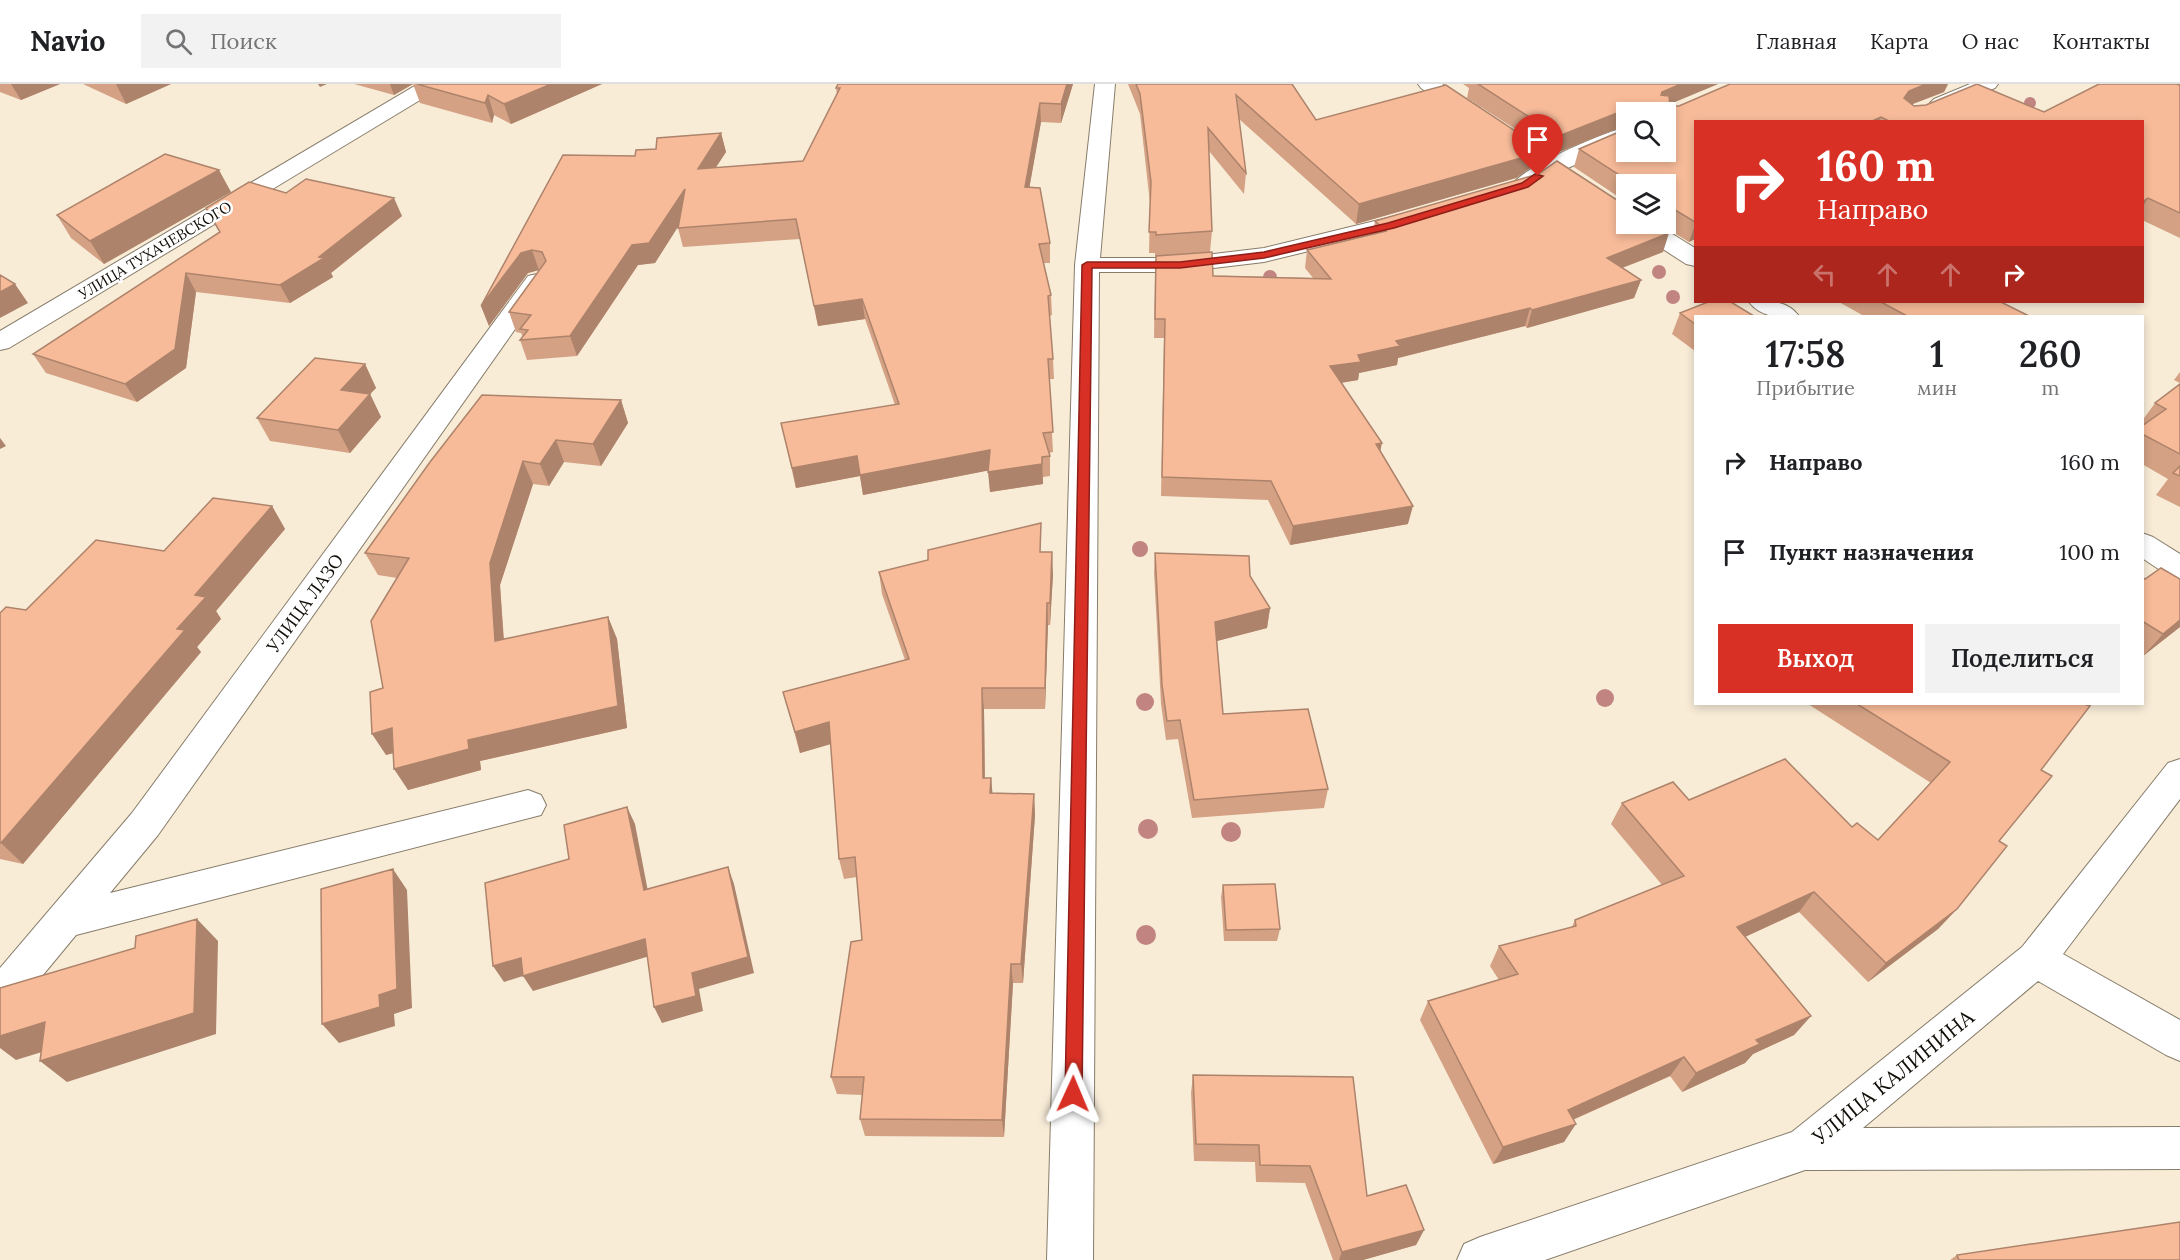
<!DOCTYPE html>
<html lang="ru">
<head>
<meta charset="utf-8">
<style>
  body { margin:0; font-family:Lora,serif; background:#f2f2f2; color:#202124; height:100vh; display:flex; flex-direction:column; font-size:22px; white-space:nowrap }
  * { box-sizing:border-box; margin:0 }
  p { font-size:20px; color:#757577 }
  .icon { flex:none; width:33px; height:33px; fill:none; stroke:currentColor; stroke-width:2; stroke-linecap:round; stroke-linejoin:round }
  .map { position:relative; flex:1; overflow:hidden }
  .panel { position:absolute; left:1694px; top:231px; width:450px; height:390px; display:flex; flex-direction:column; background:#fff; border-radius:0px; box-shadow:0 3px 9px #0003 }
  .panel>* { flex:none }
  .hud { position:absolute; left:1694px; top:36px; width:450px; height:183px; border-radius:0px; box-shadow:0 3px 9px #0003; background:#d93025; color:#fff; overflow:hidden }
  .controls { position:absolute; left:1616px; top:18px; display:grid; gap:12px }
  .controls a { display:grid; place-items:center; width:60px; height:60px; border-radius:0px; background:#fff; box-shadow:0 3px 9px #0003; font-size:30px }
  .pin { position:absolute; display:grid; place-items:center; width:51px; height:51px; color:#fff; margin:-62px -26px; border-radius:50% 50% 50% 0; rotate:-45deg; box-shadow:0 0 6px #0007 }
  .pin .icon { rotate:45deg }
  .me { position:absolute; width:66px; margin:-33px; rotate:1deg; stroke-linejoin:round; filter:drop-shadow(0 0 4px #0008) }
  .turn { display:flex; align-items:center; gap:21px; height:126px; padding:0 24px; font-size:27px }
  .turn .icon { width:78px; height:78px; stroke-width:2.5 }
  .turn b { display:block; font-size:42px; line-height:51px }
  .lanes { display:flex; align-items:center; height:57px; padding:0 24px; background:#0003; justify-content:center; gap:30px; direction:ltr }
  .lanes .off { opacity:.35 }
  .eta { display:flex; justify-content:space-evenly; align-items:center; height:102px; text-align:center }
  .eta b { font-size:36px; font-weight:600; line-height:42px }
  .primary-button { display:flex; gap:12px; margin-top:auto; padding:12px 24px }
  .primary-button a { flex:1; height:69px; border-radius:0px; background:#d93025; color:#fff; font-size:24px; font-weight:600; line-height:69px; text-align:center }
  .primary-button a+a { background:#f2f2f2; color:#202124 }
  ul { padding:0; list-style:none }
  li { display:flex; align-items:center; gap:18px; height:90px; padding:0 24px }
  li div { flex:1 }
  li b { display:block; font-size:22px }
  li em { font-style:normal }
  header { display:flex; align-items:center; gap:36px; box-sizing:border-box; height:84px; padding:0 30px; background:#fff; border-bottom:2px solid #e0e0e0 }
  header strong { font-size:28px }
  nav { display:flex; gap:33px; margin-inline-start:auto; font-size:21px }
  .search { width:420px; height:54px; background:#f2f2f2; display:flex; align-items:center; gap:15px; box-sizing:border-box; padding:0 21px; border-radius:0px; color:#757577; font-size:22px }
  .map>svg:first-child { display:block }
</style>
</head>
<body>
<header>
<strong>Navio</strong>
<div class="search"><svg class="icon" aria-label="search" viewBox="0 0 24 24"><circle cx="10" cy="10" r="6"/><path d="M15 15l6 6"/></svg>Поиск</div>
<nav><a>Главная</a><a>Карта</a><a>О нас</a><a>Контакты</a></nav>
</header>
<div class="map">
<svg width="2180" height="1176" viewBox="0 0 2180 1176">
  <rect width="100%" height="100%" fill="#f8ecd7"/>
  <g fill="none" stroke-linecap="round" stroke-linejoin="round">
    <g stroke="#877c6a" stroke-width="2">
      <path id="minor" d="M418 0H443L440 4 9 264 0 266V247Z
        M1095 0H1115L1100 174H1180L1264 164 1416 127 1424 129 1428 134 1424 139 1264 178 1180 188H1099L1093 1176H1047L1075 181Z
        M1418 0H1442L1480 24 1483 29 1480 34 1472 35 1464 34 1421 4Z
        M1970 0H1998L1995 4 1948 23 1941 25 1934 23 1930 19 1934 15Z
        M1626 43V58L1559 88 1531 106 1523 108 1515 106 1512 101C1524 82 1603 49 1626 43Z
        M1628 140H1656L1695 164V182L1686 180 1632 145Z
        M537 190 546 192 549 197 158 751 110 809 528 706 541 711 546 721 541 731 76 851 14 926 0 931V884L132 729 528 192Z
        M1749 218C1767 216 1787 216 1799 232 1781 234 1761 234 1749 218Z
        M2142 449 2153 453 2180 470V495L2169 492 2142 474Z
        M2180 675V715L2063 870 2180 936V977L2166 971 2038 897 1863 1044 2180 1043V1085L1805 1086 1545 1176H1457L1464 1160 1480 1153 1792 1048 2022 863 2168 679Z"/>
    </g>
    <use href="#minor" fill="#fff" fill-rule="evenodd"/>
  </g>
  <g fill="#c18480">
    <circle cx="2030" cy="19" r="6"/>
    <circle cx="1659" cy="188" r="7"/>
    <circle cx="1270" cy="193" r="7"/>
    <circle cx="1673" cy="213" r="7"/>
    <circle cx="1140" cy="465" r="8"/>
    <circle cx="1605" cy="614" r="9"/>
    <circle cx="1145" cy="618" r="9"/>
    <circle cx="1148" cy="745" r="10"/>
    <circle cx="1231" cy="748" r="10"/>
    <circle cx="1146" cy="851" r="10"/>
  </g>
  <path fill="#d4a184" d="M0 0H60L21 16 0 8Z
    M83 0H171L126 20Z
    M354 0H602L511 40 494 31 492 39 420 19 413 0 394 11Z
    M838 0H1073L1061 39 1041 38 1029 104 1050 159V179H1044L1051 211 1052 231 1049 232 1053 275 1054 295H1049L1053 368 1049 369 1050 372V392L1043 393V400L990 408 989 386 863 411 860 392 796 404 781 339 895 321 865 235 818 242 800 155 683 163 678 144V142L655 179 638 181 577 272 527 276 520 256 523 253 521 249 516 248 509 228 539 186 528 189 489 242 481 222 563 71 635 72 656 65 721 49 726 68 715 84 803 77 837 11 836 4Z
    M1128 0H1292L1316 36 1533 82 1516 94 1356 140 1239 35 1246 89 1244 110 1209 67 1212 147 1210 168 1155 172V169H1149L1150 119 1140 30Z
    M1463 0H1718L1669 20 1670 22H1679L1730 0H1948L1944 8 1912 20 1914 22 2044 28 2099 0H2180V154L2142 136V38H1695V155L1689 158 1659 140H1665V100H1626V118L1574 83 1579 65 1665 28H1626V41L1554 70 1467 14 1469 4Z
    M231 108 104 180 71 154 57 131Z
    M286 109 402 132 331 189 333 193 290 219 196 208 186 284 137 318 46 289 33 270 220 148 206 124Z
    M1623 120 1663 168 1622 184 1641 196 1634 214 1527 244 1525 242 1398 274 1397 281 1359 289 1358 296 1341 299 1381 368 1408 440 1290 461 1268 416 1161 412 1164 254H1154L1155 190 1313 194 1305 184 1307 166 1373 150 1375 137Z
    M1839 218H2001L2029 232H1864Z
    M1680 229 1695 232V267L1672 250Z
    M365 280 376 304 370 310 381 333 350 369 270 357 257 334Z
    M2180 288V299L2174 296Z
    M2180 300V423L2156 411 2168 395 2142 380V337L2155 319Z
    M621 316 628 339 601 382 564 378 549 402 533 400 500 501 504 555 608 533 617 555 627 644 480 677 481 686 408 706 393 669 386 671 383 604 397 494 378 491 365 469Z
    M272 422 285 445 216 527 221 535 197 563 201 568 23 780 0 775V529L26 526 164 467Z
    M1042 468 1053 490 1050 541H1048L1045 625H984L985 694H991L992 709 1034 710 1035 731 1023 899H1013L1004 1053 865 1052 860 1035 863 1011 837 1010 831 993 862 856 857 793 844 795 839 775 831 660 800 669 783 608 905 576 882 510 879 488Z
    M1155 469 1250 492 1270 524 1267 544 1217 557 1223 630 1328 705 1324 724 1192 734 1178 655 1166 656 1161 620 1154 488Z
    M2142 493 2145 495H2180V543L2143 572H2142Z
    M1808 620H2084L2041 686 1999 757 1957 825 1938 845 1868 898 1799 828 1745 853 1811 932 1794 951 1753 970 1745 979 1682 1008 1670 992 1573 1036 1564 1058 1493 1080 1420 936 1428 917 1499 896 1490 882 1499 862 1572 843 1575 836 1662 801 1611 740 1622 719 1689 716 1852 743 1878 756 1931 699Z
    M1223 801 1280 845 1277 857H1224L1221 813Z
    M1193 991 1367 1112 1424 1146 1416 1161 1363 1176H1333L1305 1099 1256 1098 1255 1078 1194 1077 1191 1009Z
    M1957 1171 2180 1176H1950Z"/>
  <path fill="#ad836b" d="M11 0H60L21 16Z
    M116 0H171L126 20Z
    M318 0H327L320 3Z
    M390 0H413L394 11Z
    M551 0H602L511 40 504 20Z
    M1067 0H1073L1061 39V20Z
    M1681 0H1718L1656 26 1662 8Z
    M1926 0H1948L1944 8 1900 25 1904 14 1909 7Z
    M488 11 494 31 492 39 485 19Z
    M1040 19 1041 38 1026 123 1025 103Z
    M1632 23 1630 28H1626V41L1554 70 1559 52Z
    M1881 33 1878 38H1870Z
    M721 49 726 68 702 105 698 85Z
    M1538 62 1533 82 1516 94 1356 140 1359 120Z
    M219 86 231 108 104 180 90 157Z
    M685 105 690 124 655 179 638 181 577 272 570 252 632 161Z
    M394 114 402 132 331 189 333 193 290 219 280 201 319 173Z
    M2148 114 2142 124V118Z
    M1695 141V155L1689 158Z
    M1669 149 1663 168 1601 192 1607 174Z
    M532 166 539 186 528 189 489 242 481 222 521 169Z
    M186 189 196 208 186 284 137 318 125 300Z
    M1641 196 1634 214 1527 244 1532 226Z
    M15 200 28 219 0 234V208Z
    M862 215 865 235 818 242 814 222Z
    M1530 224 1525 242 1398 274 1397 281 1359 289 1358 296 1327 301 1330 282 1358 271 1396 257Z
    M365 280 376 304 370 310 381 333 350 369 338 346 341 306Z
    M621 316 628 339 601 382 593 360Z
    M0 354 6 362 0 365Z
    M556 356 564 378 549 402 540 380Z
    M1382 359 1378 378 1376 360Z
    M990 366 991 386 863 411 860 392 796 404 792 384 857 372Z
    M1042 373 1043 400 990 408 988 388Z
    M523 377 533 400 500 501 505 579 495 557 490 479Z
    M272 422 285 445 216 527 221 535 197 563 201 568 23 780 1 759 177 545 195 511Z
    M1413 422 1408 440 1290 461 1293 442Z
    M1052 468 1053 490 1050 541V519Z
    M1047 519 1048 541 1045 625V604Z
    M1270 524 1267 544 1213 558 1215 538Z
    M608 533 617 555 627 644 480 677 481 686 408 706 394 685Z
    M2180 536V543L2143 572 2163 550Z
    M982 604 984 625 985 714 983 694Z
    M829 638 834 659 800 669 795 648Z
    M392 644 405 666 386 671 372 650Z
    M991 694 993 714 990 709Z
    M1034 710 1035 731 1023 899 1021 880Z
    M627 723 635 740 651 823 644 806Z
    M728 783 734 800 754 889 699 905 703 927 662 939 654 923 692 889Z
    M393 785 407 806 412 924 394 930 395 942 339 959 322 940 379 911Z
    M1814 808 1799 828 1723 863 1737 843Z
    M1957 825 1938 845 1868 898 1886 879Z
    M197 835 218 857 216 950 67 998 40 977Z
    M645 855 653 871 533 907 523 892 504 898 493 882 521 874Z
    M1011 880 1013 899 1004 1053 1002 1036Z
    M1811 932 1794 951 1753 970 1745 979 1682 1008 1696 989 1756 956Z
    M45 938 71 959 16 976 0 964V952Z
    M1684 973 1670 992 1556 1043 1568 1026Z
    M1576 1040 1564 1058 1493 1080 1503 1063Z
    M1424 1146 1416 1161 1363 1176H1339L1342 1168Z"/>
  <path fill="#f7bb99" stroke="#ad836b" stroke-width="1.5" d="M417 0H551L504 20 488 11 485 19Z
    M838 0H1067L1061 20 1040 19 1025 103 1040 104 1050 159 1039 160 1051 211 1048 212 1053 275H1048L1053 348 1043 349 1050 372 1042 373V380L988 388 990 366 860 391 857 372 792 384 781 339 899 320 862 215 814 222 796 135 678 144 685 105 649 159 632 161 570 252 520 256 528 246 520 245 531 231 509 228 546 177 542 168 532 166 521 169 481 222 563 71 635 72 636 66 656 65 657 54 721 49 698 85 803 77 840 4H836Z
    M1136 0H1292L1316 36 1446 1 1538 62 1521 74 1359 120 1236 11 1246 89 1208 44 1212 147 1156 151V148H1149L1151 98 1140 10Z
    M1478 0H1681L1662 8 1661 11 1669 12 1670 22H1679L1730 0H1926L1909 7 1904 14 1914 22 1926 21 1977 0 2044 28 2099 0H2176L2180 1V129L2148 114 2142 118V38H1891L1881 33 1870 38H1695V138L1665 120V100H1633L1579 65 1626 45V68H1665V28H1632V23L1559 52Z
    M165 70 219 86 90 157 57 131Z
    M1557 77 1623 120 1626 121V140H1654L1669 149 1607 174 1641 196 1532 226 1530 224 1396 257 1400 262 1358 271 1361 278 1330 282 1382 359 1376 360 1413 422 1293 442 1271 397 1162 393 1165 235H1155L1156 172 1212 168 1213 192 1331 195 1307 166 1386 147 1375 137 1538 90Z
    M306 95 394 114 319 173 324 174 280 201 186 189 175 265 125 300 33 270 220 148 206 124 249 98 286 109Z
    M0 191 15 200 0 208Z
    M1708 218H1731L1754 232H1695V240L1680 229Z
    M1881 218H2001L2029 232H1907Z
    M315 274 365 280 341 306 370 310 338 346 257 334Z
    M2180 300V370L2142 350V342L2166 325 2155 319Z
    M482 311 621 316 593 360 556 356 540 380 523 377 490 479 495 557 608 533 618 622 468 656 469 665 394 685 392 644 372 650 370 608 383 604 371 537 409 474 365 469 430 378Z
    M2180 382V392L2173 389Z
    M213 414 272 422 195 511 206 513 177 545 185 546 1 759H0V529L6 523 26 526 96 456 164 467Z
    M1041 439 1040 468H1052L1050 519H1047L1045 604H982L983 694H991L990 709 1034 710 1021 880H1011L1002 1036 860 1035 864 993H831L851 858 862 856 855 773 839 775 829 638 795 648 783 608 909 575 879 488 928 476V466Z
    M1155 469 1249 472 1250 492 1270 524 1215 538 1223 630 1308 625 1328 705 1194 716 1180 636 1167 637 1162 601Z
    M2161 484 2180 495V536L2163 550 2142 537V493L2145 495Z
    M1857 620H2084L2090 622 2041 686 2052 692 1999 757 2007 762 1957 825 1886 879 1814 808 1737 843 1811 932 1756 956 1760 960 1696 989 1684 973 1568 1026 1576 1040 1503 1063 1428 917 1518 890 1499 862 1576 842 1575 836 1684 792 1622 719 1673 698 1689 716 1785 675 1852 743 1857 739 1878 756 1950 678Z
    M627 723 644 806 728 783 748 873 692 889 696 912 654 923 645 855 523 892 521 874 493 882 485 799 569 775 564 741Z
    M393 785 397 905 379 911 380 923 322 940 321 805Z
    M1275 800 1280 845 1226 846 1223 801Z
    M197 835 194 929 40 977 45 938 0 952V904L135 864 136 852Z
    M1193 991 1353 993 1367 1112 1406 1101 1424 1146 1342 1168 1310 1082 1260 1081 1259 1061 1196 1060Z
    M2180 1138V1176H1959L1957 1171Z"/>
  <path fill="#d93025" stroke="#8d1f18" stroke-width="1.5" d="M1535 90 1543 92 1528 103 1394 144 1264 174 1180 184H1092L1082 1010 1079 1016 1073 1018 1067 1016 1065 1010 1082 181 1087 178H1180L1264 168 1388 139 1522 99Z"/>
  <g text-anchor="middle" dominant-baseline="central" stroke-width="5" stroke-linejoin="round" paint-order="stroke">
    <g font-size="15" fill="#110d07" stroke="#fff">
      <text transform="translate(155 166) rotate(-31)">УЛИЦА ТУХАЧЕВСКОГО</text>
    </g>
    <g font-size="18" fill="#110d07" stroke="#fff">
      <text transform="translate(305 519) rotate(-54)">УЛИЦА ЛАЗО</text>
    </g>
    <g font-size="21" fill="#110d07" stroke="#fff">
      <text transform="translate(1893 993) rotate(-39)">УЛИЦА КАЛИНИНА</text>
    </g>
  </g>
</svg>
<div class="controls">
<a><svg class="icon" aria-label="search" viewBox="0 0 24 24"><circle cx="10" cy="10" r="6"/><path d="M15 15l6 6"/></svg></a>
<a><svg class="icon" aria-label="layers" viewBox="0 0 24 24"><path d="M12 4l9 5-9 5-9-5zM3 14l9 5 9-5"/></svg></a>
</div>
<div class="pin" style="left:1538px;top:92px;background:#d93025"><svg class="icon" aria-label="arrive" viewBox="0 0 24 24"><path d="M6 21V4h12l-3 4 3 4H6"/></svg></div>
<svg class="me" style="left:1073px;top:1010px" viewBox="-20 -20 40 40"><path d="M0-17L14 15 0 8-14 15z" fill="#d93025" stroke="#fff" stroke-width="4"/></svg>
<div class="hud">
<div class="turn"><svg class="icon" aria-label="right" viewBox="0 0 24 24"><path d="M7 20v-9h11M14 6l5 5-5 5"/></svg><div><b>160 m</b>Направо</div></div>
<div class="lanes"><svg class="icon off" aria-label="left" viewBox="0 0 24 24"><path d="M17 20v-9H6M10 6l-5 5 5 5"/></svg><svg class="icon off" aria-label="ahead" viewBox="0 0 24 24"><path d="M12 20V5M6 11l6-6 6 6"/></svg><svg class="icon off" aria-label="ahead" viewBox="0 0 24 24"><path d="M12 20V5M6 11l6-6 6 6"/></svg><svg class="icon" aria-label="right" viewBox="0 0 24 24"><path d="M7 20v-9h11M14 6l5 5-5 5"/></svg></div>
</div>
<section class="panel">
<div class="eta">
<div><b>17:58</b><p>Прибытие</p></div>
<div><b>1</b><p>мин</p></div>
<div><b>260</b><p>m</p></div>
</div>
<ul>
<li><svg class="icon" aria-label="right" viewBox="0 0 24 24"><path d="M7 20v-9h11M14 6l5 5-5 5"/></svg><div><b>Направо</b></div><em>160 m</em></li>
<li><svg class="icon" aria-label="arrive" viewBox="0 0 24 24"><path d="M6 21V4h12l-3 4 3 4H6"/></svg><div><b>Пункт назначения</b></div><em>100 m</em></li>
</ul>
<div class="primary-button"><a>Выход</a><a>Поделиться</a></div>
</section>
</div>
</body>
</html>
